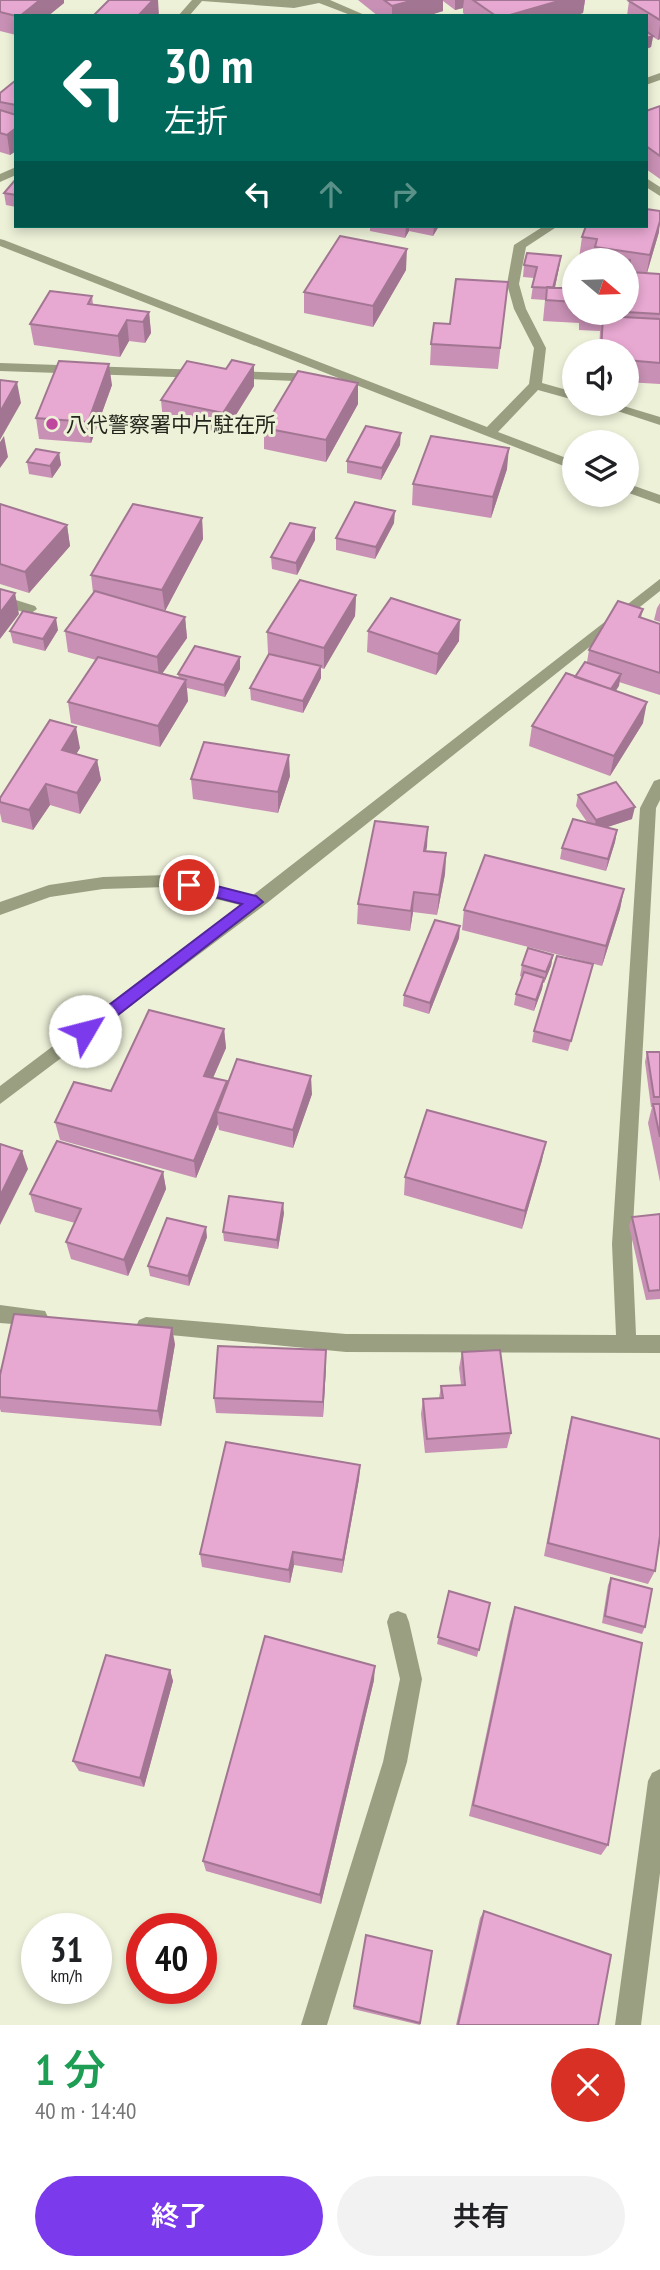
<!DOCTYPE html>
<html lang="ja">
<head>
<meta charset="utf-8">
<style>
  body { margin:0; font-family:"PT Sans Narrow","Noto Sans JP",sans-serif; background:#f2f2f2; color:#202124; height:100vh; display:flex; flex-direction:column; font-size:26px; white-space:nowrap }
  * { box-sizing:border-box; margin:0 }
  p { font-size:23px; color:#757577 }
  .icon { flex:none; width:38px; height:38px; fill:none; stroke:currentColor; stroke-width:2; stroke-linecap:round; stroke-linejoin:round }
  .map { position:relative; height:2025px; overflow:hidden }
  .panel { display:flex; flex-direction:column; background:#fff; flex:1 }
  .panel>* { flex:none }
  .hud { position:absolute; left:14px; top:14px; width:634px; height:214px; border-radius:0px; box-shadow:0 4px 10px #0003; background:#00695c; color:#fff; overflow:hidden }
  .needle { width:46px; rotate:109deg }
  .tools { position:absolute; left:562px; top:248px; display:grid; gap:14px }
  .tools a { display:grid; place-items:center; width:77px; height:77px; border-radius:50%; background:#fff; box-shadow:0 4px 10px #0003; font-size:35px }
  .speed { position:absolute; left:21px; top:1913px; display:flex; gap:14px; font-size:35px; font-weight:700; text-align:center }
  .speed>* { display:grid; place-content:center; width:91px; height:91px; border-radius:50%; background:#fff; box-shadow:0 4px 10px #0003; line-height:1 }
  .speed small { font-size:18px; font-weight:400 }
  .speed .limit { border:10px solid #d22; background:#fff; color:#111 }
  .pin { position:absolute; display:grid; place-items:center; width:60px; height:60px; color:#fff; margin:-30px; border:4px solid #fff; border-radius:50%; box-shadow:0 2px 7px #0007 }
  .me { position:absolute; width:77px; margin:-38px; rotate:53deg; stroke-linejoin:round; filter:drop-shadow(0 0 5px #0008) }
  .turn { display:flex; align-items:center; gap:24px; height:147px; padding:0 35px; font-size:32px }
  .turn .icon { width:91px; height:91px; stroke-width:2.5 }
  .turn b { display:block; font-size:49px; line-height:60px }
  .lanes { display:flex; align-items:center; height:66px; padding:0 35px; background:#0003; justify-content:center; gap:35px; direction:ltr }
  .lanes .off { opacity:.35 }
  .round { display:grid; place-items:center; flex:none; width:74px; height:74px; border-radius:37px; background:#f2f2f2 }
  .head { display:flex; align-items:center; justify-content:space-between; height:119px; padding:0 35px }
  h1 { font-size:42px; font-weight:600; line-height:52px; color:#1e9e55 }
  .action { display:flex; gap:14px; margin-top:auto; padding:14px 35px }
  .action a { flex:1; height:80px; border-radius:42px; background:#7c3aed; color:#fff; font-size:28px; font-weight:600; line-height:80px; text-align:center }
  .action a+a { background:#f2f2f2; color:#202124 }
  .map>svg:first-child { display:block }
</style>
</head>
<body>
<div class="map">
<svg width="660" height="2025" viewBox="0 0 660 2025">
  <rect width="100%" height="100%" fill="#edf1d8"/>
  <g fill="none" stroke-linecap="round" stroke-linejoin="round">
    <path fill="#9a9f82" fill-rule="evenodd" d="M192 0H330L367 16H353L319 3 294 8 202 1 189 16H178Z
      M660 73V80L646 85V78Z
      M16 167V175L0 182V174Z
      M646 178 660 187V196L646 187Z
      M544 226H558L526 247 519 284 526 309 546 348 542 383 574 392V400L538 390 498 432 574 461V470L0 246V239L4 240 487 427 529 384 534 348 514 309 507 284 514 245Z
      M0 363 203 370 209 374 203 378 0 371Z
      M231 371 318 374 324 378 318 382 227 378 225 375Z
      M596 404H617L660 417V425Z
      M626 483 660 495V504L626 492Z
      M660 579V591L262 907 0 1104V1086L240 905 167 887 103 889 50 897 0 915V902L49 885 103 877 167 875 253 895Z
      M0 595 35 606 37 609 30 614 0 605Z
      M660 779V800L656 808 632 1244 636 1335H660V1353L346 1352 139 1332 136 1326 139 1320 146 1317 346 1334 616 1335 612 1244 640 808 654 781Z
      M0 1305 45 1311 48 1317 45 1323 38 1326 0 1323Z
      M398 1611 406 1614 409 1622 422 1679 407 1762 327 2025H301L383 1762 400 1679 387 1622 390 1614Z
      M660 1769V1873L641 2025H615L648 1781 652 1773Z"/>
  </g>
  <path fill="#c790b4" d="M0 0H64V3L48 16H16V35L0 31Z
    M358 0H585L583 13 573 16H467L463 13V8L455 10 443 1V11L427 16H378Z
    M660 0V39L658 40 653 37 651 47 646 49V16H627L629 1Z
    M16 80V151L10 155 0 152V93Z
    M660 106V179L646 169V111Z
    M16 179V207L6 205 4 193Z
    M370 226H439L433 236 409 231 405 238 370 231Z
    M659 232 647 273 660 274V384L626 382V352H599L600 331 579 330V323L543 321 545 300 531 299 534 278 523 277 524 265 561 256 555 288 574 289V313H626V261H593V260L579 258 582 237Z
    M406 270 373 327 304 313V292Z
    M508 282 498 369 430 365 431 344 450 324Z
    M92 296 93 304 149 312 151 333 145 343 129 341 120 357 34 345 30 324Z
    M226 369 254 386 224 434 163 421 161 400Z
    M112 385 91 443 39 439 36 418Z
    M358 404 326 462 264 449V428Z
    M400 445 381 480 347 473V461Z
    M59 453 61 465 52 478 29 474 27 462Z
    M507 469 491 518 412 505 413 484Z
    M0 504 67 525 70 546 29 593 0 584Z
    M202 518 203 539 165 611 185 617 187 638 162 674 179 678 178 674 240 657V669L225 697 187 688 188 701 160 747 71 723 68 702 96 660 68 652 65 631 93 593 91 575Z
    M394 523 375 559 336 550V538Z
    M315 540 297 575 272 569 271 557Z
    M356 595 355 616 324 669 321 668V678L303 713 251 700 250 688 280 657 268 653 267 632Z
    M660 603V622L654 620 657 608Z
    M643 609 641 618 660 624V695L619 682 615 691 643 723 610 776 529 746 532 726 587 662 589 650Z
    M58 630 45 651 13 643 10 631Z
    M368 631 459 641 436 675 367 652Z
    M80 748 76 754 97 760 101 780 80 814 50 805 33 830 2 822 0 813V798Z
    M290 776 278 813 193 799 191 779Z
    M578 795 632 819 606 827 617 830 615 842 606 871 560 859 562 848 587 822 576 806Z
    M446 853 445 874 437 915 413 912 410 931 357 924 358 904Z
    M624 889 620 909 602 966 462 930 464 910Z
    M459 938 429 1014 403 1006 404 995Z
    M553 955 551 966 544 983H543L542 989 534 1011 514 1005 516 994 522 977 520 976 522 965Z
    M590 975 568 1051 532 1042 534 1031Z
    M224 1029 226 1048 213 1078 227 1085 312 1094 293 1148 219 1130 218 1124 196 1178 60 1140 55 1122Z
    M647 1052H660V1182L648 1123 652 1107H651L645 1062Z
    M542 1160 522 1229 404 1195 405 1177Z
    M163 1172 166 1189 128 1276 71 1259 66 1242 75 1223 35 1212 30 1194Z
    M284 1213 278 1249 224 1241 223 1232Z
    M660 1214V1299L646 1300 629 1226 632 1217Z
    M207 1237 189 1286 150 1276 148 1266Z
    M175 1344 161 1426 1 1412 0 1409V1375Z
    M462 1352 511 1433 507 1448 425 1453 421 1414 423 1399 439 1398 441 1386 461 1385 459 1368Z
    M326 1366 323 1417 216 1413 214 1398Z
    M572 1417 655 1571 648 1584 544 1556 568 1432Z
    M360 1465 359 1479 342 1573 294 1565 290 1583 202 1567 200 1554Z
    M611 1578 645 1627 642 1634 602 1623 608 1585Z
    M449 1591 490 1603 477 1657 437 1644Z
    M515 1607 608 1845 601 1855 469 1816 510 1622Z
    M170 1670 173 1681 144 1787 79 1771 73 1761Z
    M374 1680 321 1904 206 1871 203 1861Z
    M484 1911 598 2025H456L480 1918Z
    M366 1935 420 2023V2025L353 2009Z"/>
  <path fill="#a27692" d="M40 0H64V3L48 16H20Z
    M153 0H158L159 16H138Z
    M414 0H443V11L427 16H392V6Z
    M455 0H464L463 8 455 10Z
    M562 0H585L583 13 573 16H506Z
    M660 24V39L658 40Z
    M653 36 651 47 646 49V38Z
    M16 128V151L10 155 7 135Z
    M660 221 659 232 646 276 650 255Z
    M406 226H409V231L405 238Z
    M434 226H439L433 236Z
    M407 249 406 270 373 327V306Z
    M561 256 559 268 552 301 553 289Z
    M149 312 151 333 145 343 143 322Z
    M127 320 129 341 120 357 118 336Z
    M109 364 112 385 91 443 88 422Z
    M254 365V386L224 434 223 413Z
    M17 382 21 403 0 440V412Z
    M358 383V404L326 462V440Z
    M401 433 400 445 381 480 382 468Z
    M4 436 8 457 0 468V442Z
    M509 448 507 469 491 518 493 497Z
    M59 453 61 465 52 478 50 466Z
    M395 511 394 523 375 559 376 547Z
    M202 518 203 539 165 611 162 590Z
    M67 525 70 546 29 593 25 572Z
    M315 528V540L297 575 296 563Z
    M15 593 19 614 0 639V613Z
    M356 595 355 616 324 669V648Z
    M185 617 187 638 159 678 157 657Z
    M56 618 58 630 45 651 43 639Z
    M460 620 459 641 436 675 438 654Z
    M240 657V669L225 697 224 685Z
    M321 666V678L303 713V701Z
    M621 674 619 686 607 704 610 692Z
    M186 680 188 701 160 747 158 726Z
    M647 702 643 723 610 776 614 756Z
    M76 727 80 748 66 771 62 750Z
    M289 755 290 776 278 813V792Z
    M97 760 101 780 80 814 77 793Z
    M46 784 50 805 33 830 29 810Z
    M635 807 632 819 593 832 596 820Z
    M428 827 427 847 422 871 424 851Z
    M617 830 615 842 606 871 608 859Z
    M446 853 445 874 437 915 439 895Z
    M624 889 620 909 602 966 606 946Z
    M414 892 413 912 410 931 411 911Z
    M460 926 459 938 429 1014 430 1003Z
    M553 955 551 966 544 983 546 972Z
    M544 978 542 989 534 1011 536 1000Z
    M224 1029 226 1048 206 1094 204 1076Z
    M311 1076 312 1094 293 1148V1130Z
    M227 1081 228 1100 217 1112 218 1124 196 1178 194 1161Z
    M546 1142 542 1160 522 1229 525 1211Z
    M22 1151 28 1169 0 1225V1196Z
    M163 1172 166 1189 128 1276 124 1260Z
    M283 1203 284 1213 278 1249 277 1240Z
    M206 1227 207 1237 189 1286 188 1276Z
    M172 1328 175 1344 161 1426 158 1411Z
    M326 1350V1366L323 1417V1402Z
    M360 1465 359 1479 342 1573 343 1560Z
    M293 1552 294 1565 290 1583 289 1570Z
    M375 1666 374 1680 321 1904 320 1895Z
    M170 1670 173 1681 144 1787 140 1778Z"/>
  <path fill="#e7a8d1" stroke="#a27692" stroke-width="2" d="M0 0H40L20 16H16L0 12Z
    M109 0H153L138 16H93Z
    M384 0H414L392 6Z
    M473 0H562L506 16H496Z
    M634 0H660V20L629 1Z
    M646 31 653 36 646 38Z
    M16 80V105L0 102V93Z
    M660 106V156L646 146V111Z
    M0 110 16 115V128L7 135 0 133Z
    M16 179V195L4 193Z
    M646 209 660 211V221L650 255 595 247 597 239 582 237 586 226H646Z
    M340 236 407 249 373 306 304 292Z
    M527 253 561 256 553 288 532 287 537 267 524 265Z
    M600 258 630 260V272L660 274V314L626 312V261H600Z
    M456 279 508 282 500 348 431 344 434 323 450 324Z
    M547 287 574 289V302L546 300Z
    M50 291 92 296 88 304 149 312 143 322 127 320 118 336 30 324Z
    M603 316 660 319V363L626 360V352H601Z
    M232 360 254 365 223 413 161 400 187 361 226 369Z
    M59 361 109 364 88 422 36 418Z
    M298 371 358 383 326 440 264 428Z
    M0 380 17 382 0 412Z
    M366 426 401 433 382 468 347 461Z
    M431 436 509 448 493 497 413 484Z
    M36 449 59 453 50 466 27 462Z
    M355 502 395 511 376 547 336 538Z
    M0 504 67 525 25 572 0 564Z
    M133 504 202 518 162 590 91 575Z
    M290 523 315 528 296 563 271 557Z
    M300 580 356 595 324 648 267 632Z
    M0 589 15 593 0 613Z
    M95 591 185 617 157 657 65 631Z
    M391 598 460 620 438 654 368 631Z
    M618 601 643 609 639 617 660 624V673L589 650Z
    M23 611 56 618 43 639 10 631Z
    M195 646 240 657 224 685 178 674Z
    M269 654 321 666 303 701 250 688Z
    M98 657 186 680 158 726 68 702Z
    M585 662 621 674 611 689 575 677Z
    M566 673 647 702 614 756 532 726Z
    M50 720 76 727 62 750 97 760 77 793 46 784 29 810 0 802V798Z
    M204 742 289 755 278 792 191 779Z
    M616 782 635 807 596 820 578 795Z
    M573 819 617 830 608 859 562 848Z
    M375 821 428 827 424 851 446 853 439 895 414 892 411 911 358 904Z
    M485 855 624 889 606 946 464 910Z
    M435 920 460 926 430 1003 404 995Z
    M528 948 553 955 546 972 522 965Z
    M557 956 593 964 571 1041 534 1031Z
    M524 972 544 978 536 1000 516 994Z
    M149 1010 224 1029 204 1076 227 1081 194 1161 55 1122 74 1082 111 1091Z
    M647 1052H660V1097H654Z
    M237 1059 311 1076 293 1130 217 1112Z
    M653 1104H660V1137Z
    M427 1110 546 1142 525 1211 405 1177Z
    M57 1141 163 1172 124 1260 66 1242 81 1209 30 1194Z
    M0 1144 22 1151 0 1196Z
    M229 1196 283 1203 277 1240 223 1232Z
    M660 1214V1290L649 1291 632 1217Z
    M167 1218 206 1227 188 1276 148 1266Z
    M14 1314 172 1328 158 1411 0 1397V1375Z
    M218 1346 326 1350 323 1402 214 1398Z
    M500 1350 511 1433 427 1439 423 1399 443 1398 441 1386 465 1385 462 1352Z
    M572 1417 660 1439V1536L655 1571 548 1543Z
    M226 1442 360 1465 343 1560 293 1552 289 1570 200 1554Z
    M611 1578 652 1589 645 1627 605 1616Z
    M449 1591 490 1603 479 1650 438 1637Z
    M515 1607 642 1643 608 1845 473 1805Z
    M265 1636 375 1666 320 1895 203 1861Z
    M106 1655 170 1670 140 1778 73 1761Z
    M484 1911 611 1955 598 2025H458Z
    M366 1935 432 1951 420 2023 354 2006Z"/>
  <path fill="#7c3aed" stroke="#51269a" stroke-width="2" d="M189 879 256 896 263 902 91 1036H80L77 1031 80 1027 242 904 183 889 181 885Z"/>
  <circle fill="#bf489e" stroke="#edf1d8" stroke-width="2.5" cx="52" cy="424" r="7"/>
  <g text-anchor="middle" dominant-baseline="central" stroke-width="6" stroke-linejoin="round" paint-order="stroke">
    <g font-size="21" fill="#24251c" stroke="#edf1d8" text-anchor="start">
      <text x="66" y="424">八代警察署中片駐在所</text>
    </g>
  </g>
</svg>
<div class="tools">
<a><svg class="needle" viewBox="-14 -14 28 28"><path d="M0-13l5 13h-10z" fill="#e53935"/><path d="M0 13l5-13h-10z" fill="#757577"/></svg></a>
<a><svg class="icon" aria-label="sound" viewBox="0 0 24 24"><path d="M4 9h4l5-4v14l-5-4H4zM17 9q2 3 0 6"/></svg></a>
<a><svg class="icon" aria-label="layers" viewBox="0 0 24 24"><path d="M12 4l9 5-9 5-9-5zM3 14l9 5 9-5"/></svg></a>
</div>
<div class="speed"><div>31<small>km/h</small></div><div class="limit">40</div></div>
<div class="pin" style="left:189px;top:885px;background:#d93025"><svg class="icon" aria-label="arrive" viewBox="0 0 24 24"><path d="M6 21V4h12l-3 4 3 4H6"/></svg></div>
<svg class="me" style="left:85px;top:1031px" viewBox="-20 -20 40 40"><circle r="19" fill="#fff"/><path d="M0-13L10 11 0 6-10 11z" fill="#7c3aed"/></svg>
<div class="hud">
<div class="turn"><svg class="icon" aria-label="left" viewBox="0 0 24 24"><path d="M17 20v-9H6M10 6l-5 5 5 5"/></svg><div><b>30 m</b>左折</div></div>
<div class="lanes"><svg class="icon" aria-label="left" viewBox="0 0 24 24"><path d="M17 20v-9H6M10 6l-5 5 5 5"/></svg><svg class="icon off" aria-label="ahead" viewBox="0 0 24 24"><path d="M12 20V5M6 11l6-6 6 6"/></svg><svg class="icon off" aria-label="right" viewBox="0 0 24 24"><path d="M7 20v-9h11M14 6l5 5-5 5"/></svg></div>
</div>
</div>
<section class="panel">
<div class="head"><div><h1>1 分</h1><p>40 m · 14:40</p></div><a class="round" style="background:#d93025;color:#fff"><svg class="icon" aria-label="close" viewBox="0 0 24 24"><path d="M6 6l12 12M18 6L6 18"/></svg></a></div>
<div class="action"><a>終了</a><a>共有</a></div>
</section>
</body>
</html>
